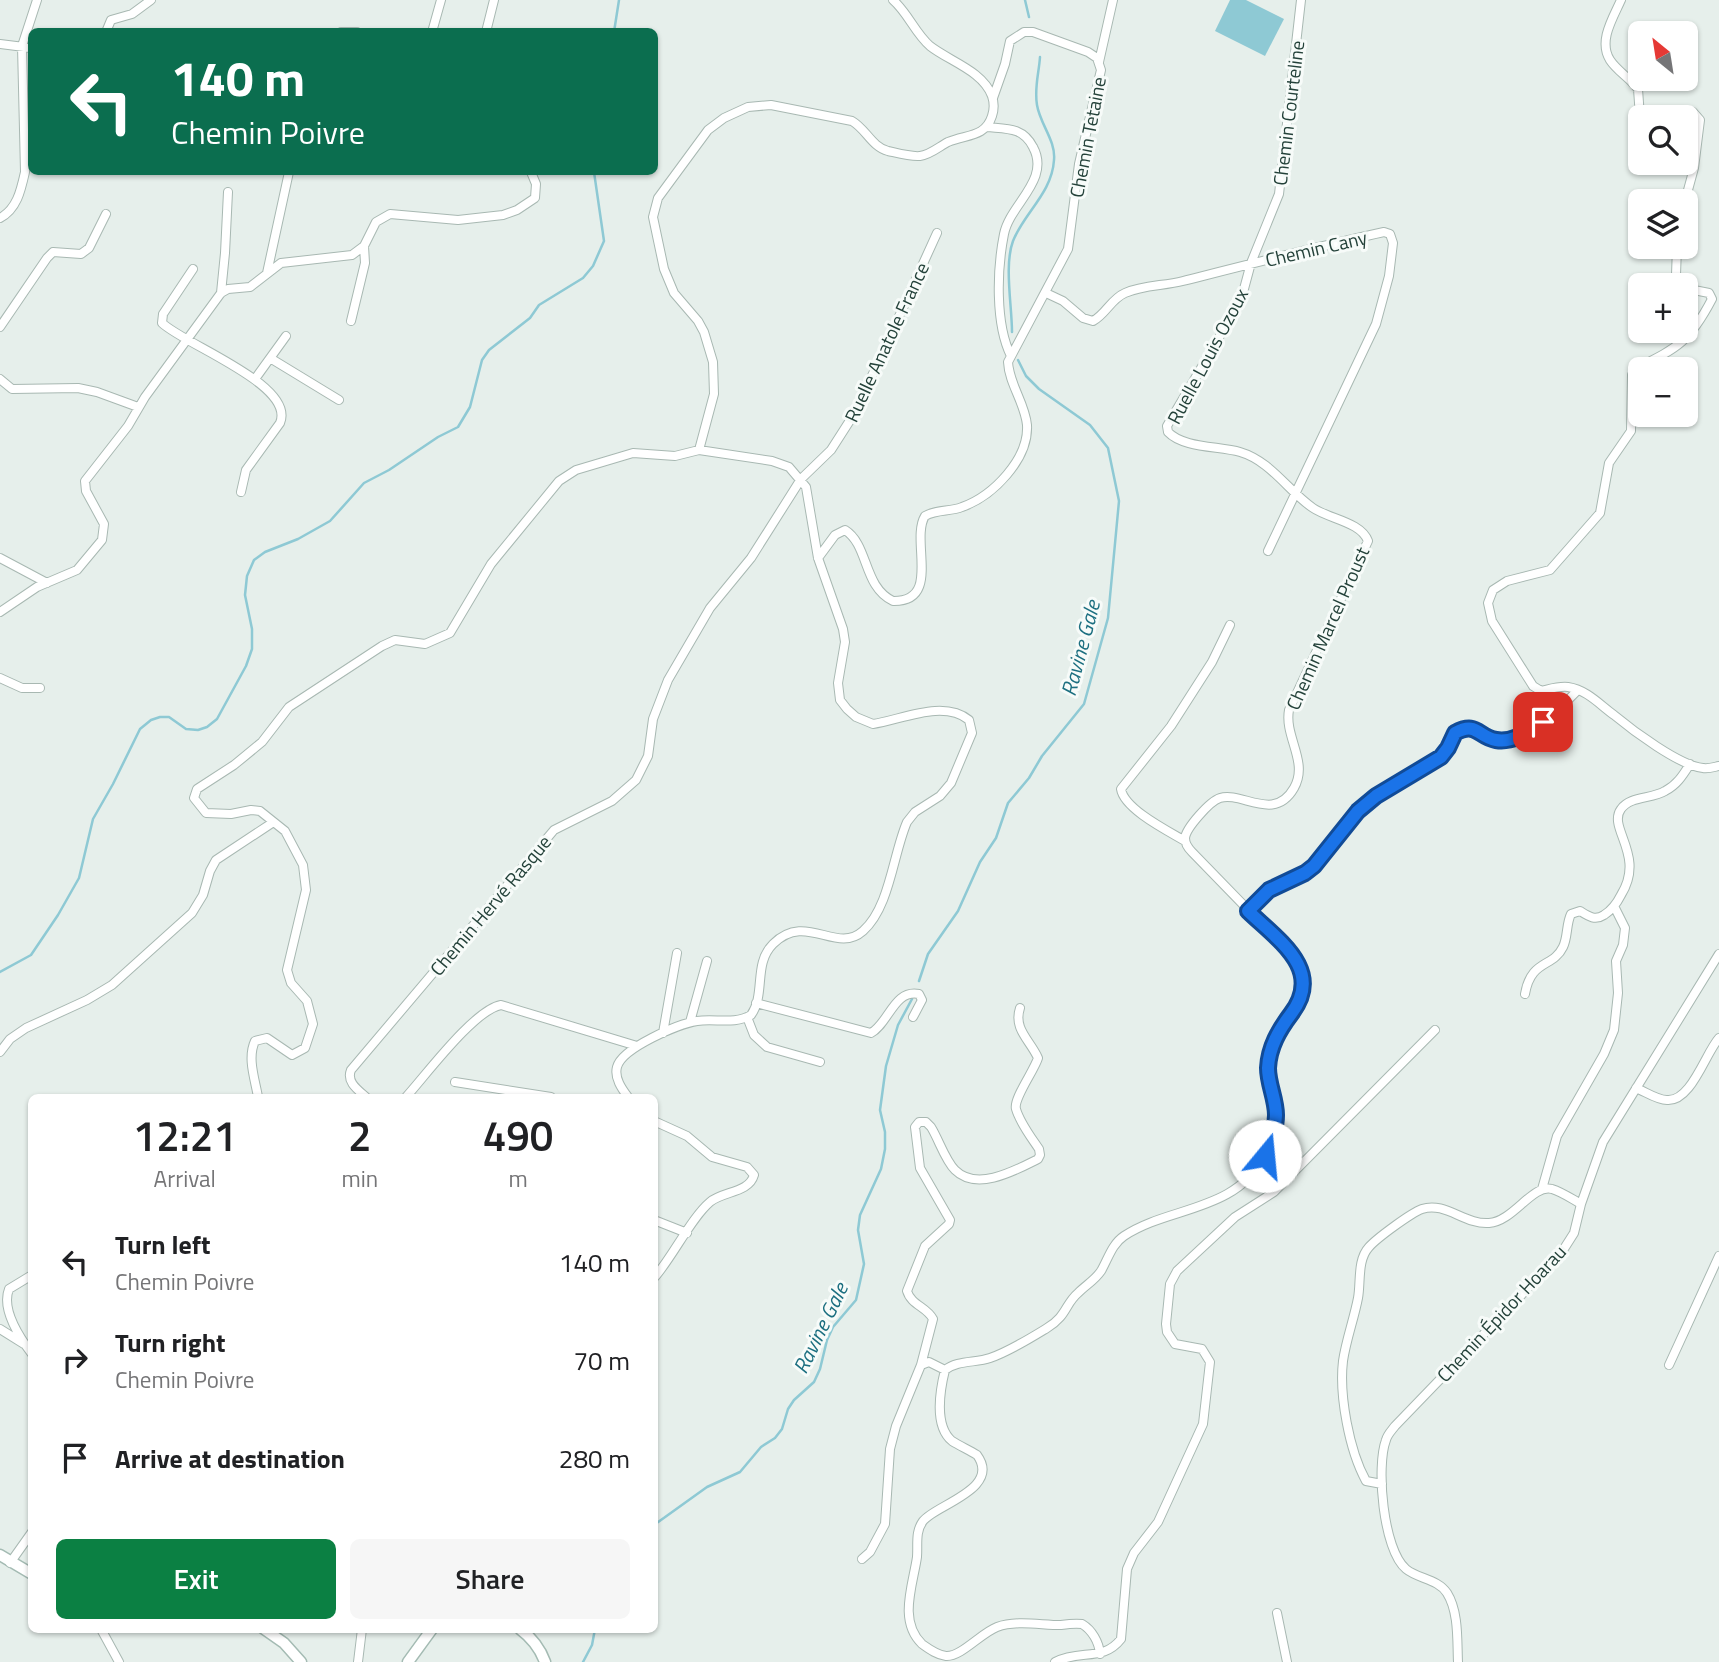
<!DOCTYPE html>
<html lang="en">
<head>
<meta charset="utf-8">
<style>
  body { margin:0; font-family:"Titillium Web",sans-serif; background:#f6f6f6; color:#202124; height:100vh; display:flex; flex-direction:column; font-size:26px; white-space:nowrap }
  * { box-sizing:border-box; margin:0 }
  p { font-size:23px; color:#757577 }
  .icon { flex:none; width:38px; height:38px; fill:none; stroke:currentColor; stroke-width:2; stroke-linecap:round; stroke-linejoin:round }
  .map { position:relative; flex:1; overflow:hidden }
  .sheet { position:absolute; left:28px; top:1094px; width:630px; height:539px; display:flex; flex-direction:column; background:#fff; border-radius:10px; box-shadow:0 2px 5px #0004 }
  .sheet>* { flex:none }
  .banner { position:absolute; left:28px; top:28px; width:630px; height:147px; border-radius:10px; box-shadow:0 2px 5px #0004; background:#0b6e4f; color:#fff; overflow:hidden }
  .needle { width:46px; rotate:330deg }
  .controls { position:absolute; left:1628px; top:21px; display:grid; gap:14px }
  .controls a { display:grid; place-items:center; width:70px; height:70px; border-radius:10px; background:#fff; box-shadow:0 2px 5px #0004; font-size:35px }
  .pin { position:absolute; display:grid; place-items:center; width:60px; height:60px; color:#fff; margin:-30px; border-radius:14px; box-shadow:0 4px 10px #0006 }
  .me { position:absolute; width:77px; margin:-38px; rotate:17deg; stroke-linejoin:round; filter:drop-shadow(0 0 5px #0008) }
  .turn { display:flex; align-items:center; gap:24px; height:147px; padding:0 28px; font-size:32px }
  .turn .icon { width:91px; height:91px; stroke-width:2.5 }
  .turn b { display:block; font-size:49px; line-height:60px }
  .eta { display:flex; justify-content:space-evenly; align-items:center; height:119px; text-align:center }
  .eta b { font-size:42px; font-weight:600; line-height:49px }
  .cta { display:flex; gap:14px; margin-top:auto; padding:14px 28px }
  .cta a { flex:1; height:80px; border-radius:10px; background:#0b8043; color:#fff; font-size:28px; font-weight:600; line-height:80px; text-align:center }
  .cta a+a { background:#f6f6f6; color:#202124 }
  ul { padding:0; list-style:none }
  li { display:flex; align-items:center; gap:21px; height:98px; padding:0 28px }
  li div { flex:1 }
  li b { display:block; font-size:26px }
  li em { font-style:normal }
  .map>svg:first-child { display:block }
</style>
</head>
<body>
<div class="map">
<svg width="1719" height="1662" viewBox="0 0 1719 1662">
  <rect width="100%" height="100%" fill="#e6efeb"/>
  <path fill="#8ec9d4" d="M1230 0H1246L1284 19 1265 56 1215 31Z"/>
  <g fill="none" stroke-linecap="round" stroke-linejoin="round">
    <path stroke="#8ec9d4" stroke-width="2.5" d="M1025 0 1029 17
      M614 32 619 0
      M1012 332C1012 306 1004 265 1013 241 1024 213 1052 193 1054 160 1056 141 1040 124 1037 105 1034 88 1039 73 1040 57
      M0 972 31 955 58 915 79 878 93 819 113 784 140 729 151 720 160 717H169L186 729 198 730 207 727 217 719 246 666 252 649V629L245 595 247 576 254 560 265 552 298 539 330 521 364 483 389 470 438 437 458 427 470 407 482 360 489 350 530 318 539 305 583 278 593 266 604 241 594 172
      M919 981 928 954 958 911 980 862 996 838 1008 803 1029 778 1042 756 1084 704 1108 618 1119 501 1108 448 1090 425 1039 389 1026 376 1018 360
      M654 1525 707 1487 740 1472 761 1447 775 1438 782 1429 788 1409 794 1400 814 1382 820 1369 827 1340 833 1327 856 1300 864 1264 858 1230 860 1215 881 1169 885 1149V1132L880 1110 886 1066 898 1025 912 999
      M583 1662 592 1645 595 1629"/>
    <g stroke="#a8b8b2" stroke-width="10">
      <path id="minor" d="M1621 0C1613 18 1598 41 1610 60 1617 71 1630 78 1638 89L1640 117
        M106 32 111 20 132 14 151 0
        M341 32H357
        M432 32 441 0
        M486 32 494 0
        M0 44 32 48
        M1099 62 1113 0
        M1679 117 1693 112 1700 120 1694 168 1685 201
        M987 127C1007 129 1023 127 1033 147 1051 180 1010 204 1004 234 997 269 995 324 1011 356
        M0 218C17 209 21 190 25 172L22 46 37 0
        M1677 247 1676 275 1684 285
        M193 269 163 314 162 323C185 345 296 385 280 423L246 470 241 492
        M267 273 289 172
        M1685 286 1689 289 1709 293 1712 299C1690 341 1679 347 1637 368L1632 375 1631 431 1609 463 1600 513 1550 570 1507 581 1493 590 1488 603 1492 621 1533 686 1541 691C1550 689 1558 686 1568 687 1587 690 1599 704 1614 715 1632 730 1680 766 1703 768 1708 769 1714 767 1719 766
        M221 293 225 253 228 192
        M1046 293 1063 301 1083 318 1093 321C1106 314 1111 299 1125 293 1143 285 1164 286 1183 281 1250 264 1316 247 1384 232L1390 234 1393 243 1389 276 1376 324 1268 551
        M351 321 365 263 364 246
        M0 327 47 258 53 252 81 254 89 248 106 214
        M270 358 339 400
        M0 379 12 389 78 388 97 392 138 407
        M255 379 286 336
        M699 450 714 394 713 362 704 332 698 321 674 293 664 269 653 217 658 198 708 130 724 118 748 107 771 105 852 121C866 129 872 147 888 151 897 153 911 157 920 156 930 155 940 146 948 142 966 134 985 138 992 116 994 110 994 102 992 96 983 71 949 61 930 46 915 33 908 13 893 0
        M0 558 47 583
        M818 558 835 535 845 530C869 545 863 587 893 601 942 602 910 540 925 516 937 509 950 512 962 507 993 496 1029 459 1027 425 1025 403 1009 384 1008 362L1068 249 1079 164 1101 70 1097 58 1088 52 1033 32H1024L1010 41 1005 64 993 98
        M0 612 37 587 77 570 102 540 104 524 86 491 85 481 128 426 145 397 221 293 228 289 250 287 281 263 352 255 364 246 376 222 390 214 458 220 503 215 517 210 535 198 536 184 531 172
        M0 678 22 688H40
        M1185 841C1168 831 1124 809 1121 789L1171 726 1212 662 1230 625
        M1248 911 1269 890 1293 880 1314 866 1358 812 1375 796 1441 757 1448 748 1455 733C1478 720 1481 740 1501 740 1531 740 1558 710 1578 690
        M1525 994C1531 959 1553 968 1563 947 1568 937 1566 924 1571 914L1580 911C1588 916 1595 921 1604 915 1612 910 1617 903 1621 895 1646 855 1607 828 1621 809 1630 796 1652 799 1665 791 1677 785 1683 775 1690 764
        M756 1003 871 1033C889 1023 894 989 919 994L922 1000 913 1017
        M747 1017 754 1035 767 1047 820 1062
        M690 1022 707 961
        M663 1033 677 953
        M0 1052 10 1039 26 1028 87 1000 112 985 192 913 203 895 210 871 216 860 272 823
        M455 1082 551 1097
        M1636 1088C1646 1092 1657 1100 1667 1100 1691 1102 1705 1054 1719 1038
        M258 1097C255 1079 247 1058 255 1041L267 1038 292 1055 305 1048 313 1024 307 1001 291 983 287 970 306 890 303 865 285 831 260 811 251 810 231 814 206 813 194 798 197 789 234 765 262 742 289 707 382 646 395 640 425 644 450 633 491 564 559 481 576 470 633 453 675 456 699 450 772 461 789 467 806 487 818 558 843 629 845 642 838 683 840 700 847 709 856 717 873 724C901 720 943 699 969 720L972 733 951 783 940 796 915 812 907 822C893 854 890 907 863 931 836 955 806 911 773 944 753 964 766 994 751 1015 734 1025 715 1018 697 1021 678 1024 622 1048 617 1067 614 1078 622 1089 628 1097
        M366 1097C358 1090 346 1082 351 1070L554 830 612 801 636 780 648 756 653 719 668 680 710 608 751 558 801 479 831 450 856 411 937 233
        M406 1097C426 1075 474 1010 501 1005L637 1046
        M654 1121 687 1136 712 1157 747 1167 754 1175C749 1193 723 1191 710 1202 691 1218 672 1258 654 1278
        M1542 1189 1557 1136 1604 1054 1614 1030 1618 993 1616 961 1623 945 1625 928 1614 906
        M654 1220 687 1233
        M32 1275 9 1289C1 1309 20 1338 32 1354
        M0 1329 24 1344
        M921 1365 929 1362 945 1370
        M1669 1365 1719 1256
        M1382 1484 1366 1481C1349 1450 1339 1395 1343 1361 1346 1340 1354 1319 1358 1298 1361 1282 1357 1260 1369 1247 1377 1238 1411 1213 1422 1209 1445 1201 1465 1225 1489 1223 1514 1221 1532 1184 1552 1189 1562 1192 1572 1199 1581 1204
        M862 1559 870 1552 885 1524 890 1449 896 1426 921 1365 933 1319C927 1307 911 1305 907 1291L925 1246 949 1224 950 1220 920 1168 915 1127 919 1122H926L931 1127C939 1140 945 1160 955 1170 977 1192 1016 1170 1038 1159L1040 1155 1039 1149C1031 1137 1020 1123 1016 1109 1013 1099 1034 1071 1038 1058 1030 1040 1013 1029 1020 1008
        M10 1563 32 1532
        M1277 1613 1287 1662
        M101 1629 119 1662
        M1100 1654C1099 1642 1092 1630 1082 1624 1075 1623 1068 1624 1061 1625 1040 1625 1017 1620 997 1627 981 1633 961 1657 946 1656 937 1655 929 1649 922 1644 898 1621 913 1585 917 1557 918 1544 915 1532 923 1521 935 1505 1002 1489 977 1455 969 1450 960 1446 952 1441 934 1426 940 1390 945 1370 957 1360 976 1363 990 1358 1010 1351 1029 1339 1047 1328 1067 1316 1065 1304 1078 1293 1086 1285 1095 1280 1101 1271 1108 1259 1112 1244 1124 1236 1169 1206 1234 1213 1265 1156 1285 1119 1267 1103 1268 1068 1269 1059 1272 1050 1274 1041 1284 1005 1322 1003 1294 957L1192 852C1188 848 1185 844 1185 838 1186 828 1210 801 1220 798 1242 791 1274 823 1294 788 1309 762 1284 737 1289 710L1368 541C1361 522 1329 519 1313 508 1289 492 1271 461 1240 452 1219 446 1183 448 1168 432L1167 426 1241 300 1251 263 1279 194 1301 0
        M358 1662 362 1629
        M1055 1662C1081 1649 1103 1662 1121 1639L1127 1569 1134 1553 1158 1522 1203 1424 1210 1362 1202 1349 1175 1344 1167 1332 1166 1324 1170 1284 1177 1271 1235 1217 1274 1192 1435 1030
        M1458 1662C1457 1641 1459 1612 1447 1593 1438 1579 1418 1579 1406 1569 1383 1550 1376 1466 1386 1440 1387 1435 1392 1430 1395 1426L1560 1255 1574 1233 1581 1204 1603 1142 1719 954"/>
    </g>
    <g stroke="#a4bbb3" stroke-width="13">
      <path id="secondary" d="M0 1555 32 1574
        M264 1629 284 1643 301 1662
        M520 1629C532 1638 540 1648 545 1662
        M408 1662 432 1629"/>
    </g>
    <use href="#minor" stroke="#fff" stroke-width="8"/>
    <use href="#secondary" stroke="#fff" stroke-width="10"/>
  </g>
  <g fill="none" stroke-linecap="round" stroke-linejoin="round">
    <g stroke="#114b97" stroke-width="18">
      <path id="route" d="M1265 1156C1270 1143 1276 1130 1276 1115 1276 1099 1268 1084 1268 1068 1269 1047 1279 1030 1291 1014 1325 970 1278 940 1248 911L1269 890 1305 873 1314 866 1358 811 1376 796 1441 757 1448 748 1455 733C1477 721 1478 737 1496 740 1514 743 1529 731 1543 722"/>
    </g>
    <use href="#route" stroke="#1a73e8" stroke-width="12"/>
  </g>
  <g text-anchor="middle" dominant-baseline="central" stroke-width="6" stroke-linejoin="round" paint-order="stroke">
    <g font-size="19" fill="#24423a" stroke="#f7fbf9">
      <text transform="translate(1288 113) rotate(-83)">Chemin Courteline</text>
      <text transform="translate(1087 137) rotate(-79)">Chemin Tetaine</text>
      <text transform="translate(1316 248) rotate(-13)">Chemin Cany</text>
      <text transform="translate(886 342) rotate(-65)">Ruelle Anatole France</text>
      <text transform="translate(1207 356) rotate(-62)">Ruelle Louis Ozoux</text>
      <text transform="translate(1327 628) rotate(-66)">Chemin Marcel Proust</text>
      <text transform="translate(490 905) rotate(-50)">Chemin Hervé Rasque</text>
      <text transform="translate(1501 1313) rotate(-47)">Chemin Épidor Hoarau</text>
    </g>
    <g font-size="21" font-style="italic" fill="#1c6f80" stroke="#f7fbf9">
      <text transform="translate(1080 648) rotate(-75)">Ravine Gale</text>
      <text transform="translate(820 1328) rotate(-64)">Ravine Gale</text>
    </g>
  </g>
</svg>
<div class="controls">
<a><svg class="needle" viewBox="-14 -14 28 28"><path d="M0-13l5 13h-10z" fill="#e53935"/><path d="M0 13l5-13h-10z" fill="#757577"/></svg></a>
<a><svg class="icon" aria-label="search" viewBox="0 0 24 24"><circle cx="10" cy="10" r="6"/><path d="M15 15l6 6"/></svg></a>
<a><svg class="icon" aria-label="layers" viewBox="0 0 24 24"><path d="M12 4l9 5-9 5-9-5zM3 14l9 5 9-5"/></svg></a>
<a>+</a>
<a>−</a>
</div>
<div class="pin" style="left:1543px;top:722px;background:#d93025"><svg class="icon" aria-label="arrive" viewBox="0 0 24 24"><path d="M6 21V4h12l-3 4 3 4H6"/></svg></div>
<svg class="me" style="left:1265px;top:1156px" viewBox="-20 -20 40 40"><circle r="19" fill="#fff"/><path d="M0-13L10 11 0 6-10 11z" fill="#1a73e8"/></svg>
<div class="banner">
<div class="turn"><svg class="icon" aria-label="left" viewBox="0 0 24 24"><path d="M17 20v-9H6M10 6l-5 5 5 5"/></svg><div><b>140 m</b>Chemin Poivre</div></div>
</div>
<section class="sheet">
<div class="eta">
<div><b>12:21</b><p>Arrival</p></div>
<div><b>2</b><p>min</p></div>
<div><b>490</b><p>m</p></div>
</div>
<ul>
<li><svg class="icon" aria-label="left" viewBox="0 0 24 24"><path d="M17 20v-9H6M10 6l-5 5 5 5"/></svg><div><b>Turn left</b><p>Chemin Poivre</p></div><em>140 m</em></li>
<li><svg class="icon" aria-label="right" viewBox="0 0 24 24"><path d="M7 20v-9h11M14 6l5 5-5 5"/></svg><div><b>Turn right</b><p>Chemin Poivre</p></div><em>70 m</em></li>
<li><svg class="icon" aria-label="arrive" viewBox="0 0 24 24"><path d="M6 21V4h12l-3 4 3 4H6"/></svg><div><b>Arrive at destination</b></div><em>280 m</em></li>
</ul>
<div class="cta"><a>Exit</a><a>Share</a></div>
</section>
</div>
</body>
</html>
